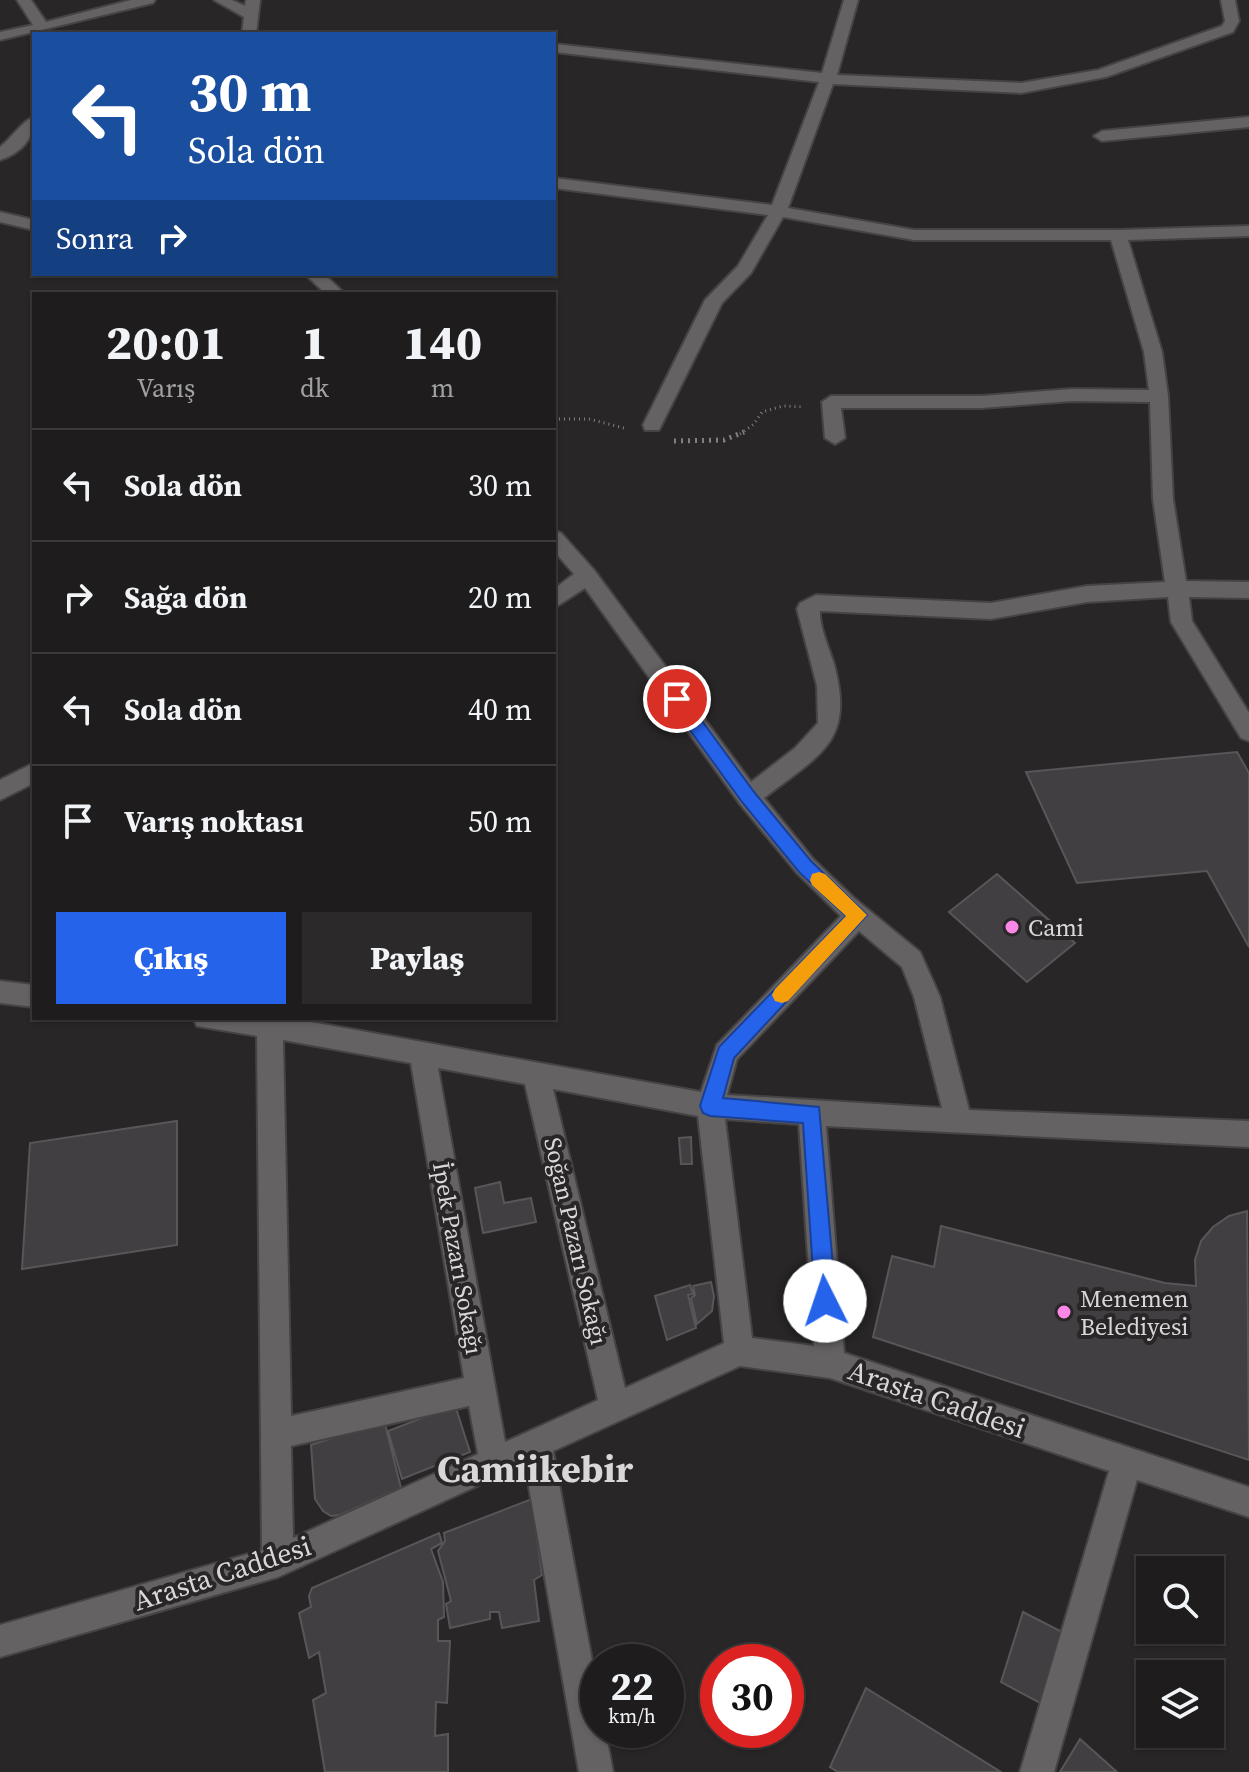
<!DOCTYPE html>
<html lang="tr">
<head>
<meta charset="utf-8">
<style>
  body { margin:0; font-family:"Source Serif 4",serif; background:#2b292a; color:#f1f3f6; height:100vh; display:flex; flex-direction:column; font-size:30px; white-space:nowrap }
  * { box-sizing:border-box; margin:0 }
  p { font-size:26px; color:#a1a1a4 }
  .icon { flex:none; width:44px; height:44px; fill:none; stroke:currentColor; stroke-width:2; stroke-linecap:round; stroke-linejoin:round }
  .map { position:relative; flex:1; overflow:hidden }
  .panel { position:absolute; left:32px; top:292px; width:524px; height:728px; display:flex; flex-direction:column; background:#1e1c1d; border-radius:0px; box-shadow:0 2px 6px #0004,0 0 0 2px #3c3a3b }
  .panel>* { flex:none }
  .top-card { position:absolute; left:32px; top:32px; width:524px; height:244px; border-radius:0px; box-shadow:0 2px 6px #0004,0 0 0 2px #3c3a3b; background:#1a4fa0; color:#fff; overflow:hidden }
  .controls { position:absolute; left:1136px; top:1556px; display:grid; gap:16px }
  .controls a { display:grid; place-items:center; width:88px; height:88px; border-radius:0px; background:#1e1c1d; box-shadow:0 2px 6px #0004,0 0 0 2px #3c3a3b; font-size:40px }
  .speed { position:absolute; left:580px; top:1644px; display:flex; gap:16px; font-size:40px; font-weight:700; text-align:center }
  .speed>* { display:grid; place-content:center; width:104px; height:104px; border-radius:50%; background:#1e1c1d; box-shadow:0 2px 6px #0004,0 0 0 2px #3c3a3b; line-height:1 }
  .speed small { font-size:20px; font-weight:400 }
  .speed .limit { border:12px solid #d22; background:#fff; color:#111 }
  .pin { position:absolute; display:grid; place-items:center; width:68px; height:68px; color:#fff; margin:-34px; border:4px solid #fff; border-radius:50%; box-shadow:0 2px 8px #0007 }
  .me { position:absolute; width:88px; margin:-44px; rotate:356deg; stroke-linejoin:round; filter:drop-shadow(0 0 6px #0008) }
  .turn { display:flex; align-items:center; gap:28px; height:168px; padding:0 24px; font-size:36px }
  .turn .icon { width:104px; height:104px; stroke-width:2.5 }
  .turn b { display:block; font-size:56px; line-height:68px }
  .then { display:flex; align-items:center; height:76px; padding:0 24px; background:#0003; gap:16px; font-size:30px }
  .eta { display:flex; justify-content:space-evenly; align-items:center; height:136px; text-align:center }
  .eta b { font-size:48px; font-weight:800; line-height:56px }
  .primary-button { display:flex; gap:16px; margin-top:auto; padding:16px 24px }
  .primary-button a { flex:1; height:92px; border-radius:0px; background:#2563eb; color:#fff; font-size:32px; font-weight:800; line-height:92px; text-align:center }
  .primary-button a+a { background:#2b292a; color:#f1f3f6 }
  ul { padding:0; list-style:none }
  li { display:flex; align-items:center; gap:24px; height:112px; padding:0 24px; border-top:2px solid #3c3a3b }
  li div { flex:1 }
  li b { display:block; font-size:30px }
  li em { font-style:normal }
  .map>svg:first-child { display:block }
</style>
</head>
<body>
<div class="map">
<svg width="1249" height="1772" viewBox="0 0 1249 1772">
  <rect width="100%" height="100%" fill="#282627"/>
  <path fill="#413f41" stroke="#585658" stroke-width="2" d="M1237 752 1249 773V947L1207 871 1077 883 1026 772Z
    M997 874 1075 943 1027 982 949 912Z
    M177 1121V1245L22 1269 30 1143Z
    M691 1137 692 1164H681L679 1138Z
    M500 1182 504 1203 531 1198 536 1222 483 1233 475 1188Z
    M1247 1211 1249 1460 873 1337 892 1256 934 1267 941 1226 1165 1283 1196 1286 1195 1260 1201 1241 1213 1227 1229 1216Z
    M711 1282 714 1296 712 1311 697 1324 691 1298 695 1295 693 1286Z
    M690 1285 693 1294 688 1295 696 1328 667 1340 655 1296Z
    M455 1405 470 1452 402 1479 388 1431Z
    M384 1420 401 1488 340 1515 331 1516 323 1511 315 1499 311 1445Z
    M532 1499 542 1575 534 1580 539 1621 502 1628 499 1612H490V1619L450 1628 446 1604 451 1601 438 1551 445 1541 444 1533Z
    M439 1533 442 1543 431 1549 443 1582 444 1617 438 1620V1641H450L447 1703 436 1702 435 1736 448 1734V1772H325L313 1700 326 1693 319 1652 309 1658 299 1613 311 1607 309 1596 312 1588Z
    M1023 1612 1066 1634 1044 1705 1001 1682Z
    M866 1688 1001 1772H838L830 1767Z
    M1080 1739 1117 1772H1060Z"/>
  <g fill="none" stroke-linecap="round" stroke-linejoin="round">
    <g stroke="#454344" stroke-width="4">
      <path id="minor" d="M17 0H31L46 22 131 0H155L153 3 0 40V32L33 25Z
        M214 0H232L245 6 246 0H260L256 34H242L244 17Z
        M844 0H858L837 75 1021 83 1098 70 1222 26 1225 21 1221 0H1235L1239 21 1233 32 1106 77 1021 93 833 84 788 208 914 230H1118L1249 226V236L1128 240 1162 352 1168 396 1173 499 1186 581 1249 582V598L1189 597 1192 621 1249 713V741L1241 738 1171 622 1168 597 1087 602 991 619 820 611C819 626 829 648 834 664 855 743 820 754 764 798L813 859 854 898 920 952 940 997 969 1110 1249 1121V1147L826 1126 844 1353 1249 1487V1517L1137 1480 1054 1772H1020L1109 1471 830 1378 740 1366 553 1451 598 1693V1730H605L613 1772H579L525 1464 278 1577 0 1657V1625L262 1550 257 1036 197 1026 193 1018H289L701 1092 717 1045 841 916 797 873 740 804 585 588 554 608V589L574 574 554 551V531L561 533 594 570 751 782 795 748 818 723 817 686 797 609 800 603 816 595 991 603 1087 586 1165 582 1153 499 1150 402 1072 401 981 408H841L845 438 835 444 825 438 822 402 831 396H981L1072 389 1149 390 1144 352 1111 240H914L783 217 751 273 722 303 659 430H645L643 425 705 300 738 266 768 215 554 188V178L772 205 819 82 554 52V44L822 73ZM859 931 902 967 914 997 942 1108 727 1095 737 1059ZM283 1040 411 1063 464 1378 291 1416ZM438 1068 525 1084 598 1400 505 1442ZM553 1089 698 1116 724 1343 625 1388ZM725 1119 799 1124 814 1346 752 1338ZM469 1406 478 1454 293 1538 291 1446Z
        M34 117C34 139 21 153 0 160V147C11 139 22 121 34 117Z
        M1249 117V127L1102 141 1094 136 1102 131Z
        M0 212 34 220V230L0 222Z
        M305 274H324L345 294H326Z
        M34 763V783L0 800V780Z
        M0 981 34 985V1007L0 1003Z"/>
    </g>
    <path stroke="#828081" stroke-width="3" stroke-dasharray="1 4" stroke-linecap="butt" d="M554 419H589L624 428
      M740 434 754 424 762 412 783 406 803 407"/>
    <path stroke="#828081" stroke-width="5" stroke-dasharray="2 5" stroke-linecap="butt" d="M674 441 724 440 744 432"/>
    <use href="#minor" fill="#656264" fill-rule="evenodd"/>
  </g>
  <path fill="#2563eb" stroke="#184099" stroke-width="2" d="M677 693 683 695 754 792 811 861 867 915 734 1058 723 1098 819 1107 836 1301 833 1308 825 1312 818 1308 815 1301 803 1123 710 1116 703 1113 700 1106 719 1047 846 916 799 872 742 802 671 704 668 699Z"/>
  <path fill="#f59e0b" d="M819 872 825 874 867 915 788 1001 782 1003 775 1001 772 995 775 989 846 916 812 885 810 880 812 874Z"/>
  <g fill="#fb87e6" stroke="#282627" stroke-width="3">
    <circle cx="1012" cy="927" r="8"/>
    <circle cx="1064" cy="1312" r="8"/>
  </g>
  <g text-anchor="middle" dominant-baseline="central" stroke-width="8" stroke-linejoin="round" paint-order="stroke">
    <g font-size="24" fill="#d9d7d8" stroke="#282627" text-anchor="start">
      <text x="1028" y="927">Cami</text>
      <text x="1080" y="1298">Menemen<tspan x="1080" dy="28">Belediyesi</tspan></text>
    </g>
    <g font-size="24" fill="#d9d7d8" stroke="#282627">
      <text transform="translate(576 1241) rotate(77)">Soğan Pazarı Sokağı</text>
      <text transform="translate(458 1258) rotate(80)">İpek Pazarı Sokağı</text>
    </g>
    <g font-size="28" fill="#d9d7d8" stroke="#282627">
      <text transform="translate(937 1399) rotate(19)">Arasta Caddesi</text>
      <text transform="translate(222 1573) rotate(-18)">Arasta Caddesi</text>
    </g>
    <g font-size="38" font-weight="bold" fill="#d9d7d8" stroke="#282627">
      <text x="535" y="1469">Camiikebir</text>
    </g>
  </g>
</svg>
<div class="controls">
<a><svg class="icon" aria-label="search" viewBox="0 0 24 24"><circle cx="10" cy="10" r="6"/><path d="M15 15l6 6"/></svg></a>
<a><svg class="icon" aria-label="layers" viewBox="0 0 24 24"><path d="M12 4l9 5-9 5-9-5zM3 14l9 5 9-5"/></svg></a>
</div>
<div class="speed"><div>22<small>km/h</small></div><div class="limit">30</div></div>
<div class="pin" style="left:677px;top:699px;background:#d93025"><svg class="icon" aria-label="arrive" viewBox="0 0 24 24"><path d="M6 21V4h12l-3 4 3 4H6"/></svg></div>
<svg class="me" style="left:825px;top:1301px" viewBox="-20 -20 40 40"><circle r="19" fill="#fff"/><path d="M0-13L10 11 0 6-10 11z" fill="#2563eb"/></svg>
<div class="top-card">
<div class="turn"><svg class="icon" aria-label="left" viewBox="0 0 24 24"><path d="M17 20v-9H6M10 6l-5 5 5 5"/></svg><div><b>30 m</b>Sola dön</div></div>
<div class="then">Sonra<svg class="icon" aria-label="right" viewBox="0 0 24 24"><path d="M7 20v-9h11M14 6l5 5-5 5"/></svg></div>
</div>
<section class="panel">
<div class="eta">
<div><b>20:01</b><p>Varış</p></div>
<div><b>1</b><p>dk</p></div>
<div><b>140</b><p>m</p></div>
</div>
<ul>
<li><svg class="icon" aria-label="left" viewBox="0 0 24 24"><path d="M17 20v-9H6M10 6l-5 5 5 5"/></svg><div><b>Sola dön</b></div><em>30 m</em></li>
<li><svg class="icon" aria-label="right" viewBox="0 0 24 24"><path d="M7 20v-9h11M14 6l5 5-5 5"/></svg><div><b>Sağa dön</b></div><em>20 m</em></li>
<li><svg class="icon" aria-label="left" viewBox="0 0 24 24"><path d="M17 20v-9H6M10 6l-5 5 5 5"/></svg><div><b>Sola dön</b></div><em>40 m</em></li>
<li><svg class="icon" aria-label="arrive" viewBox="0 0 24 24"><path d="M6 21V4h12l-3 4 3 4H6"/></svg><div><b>Varış noktası</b></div><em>50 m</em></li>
</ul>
<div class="primary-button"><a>Çıkış</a><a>Paylaş</a></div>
</section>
</div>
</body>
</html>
